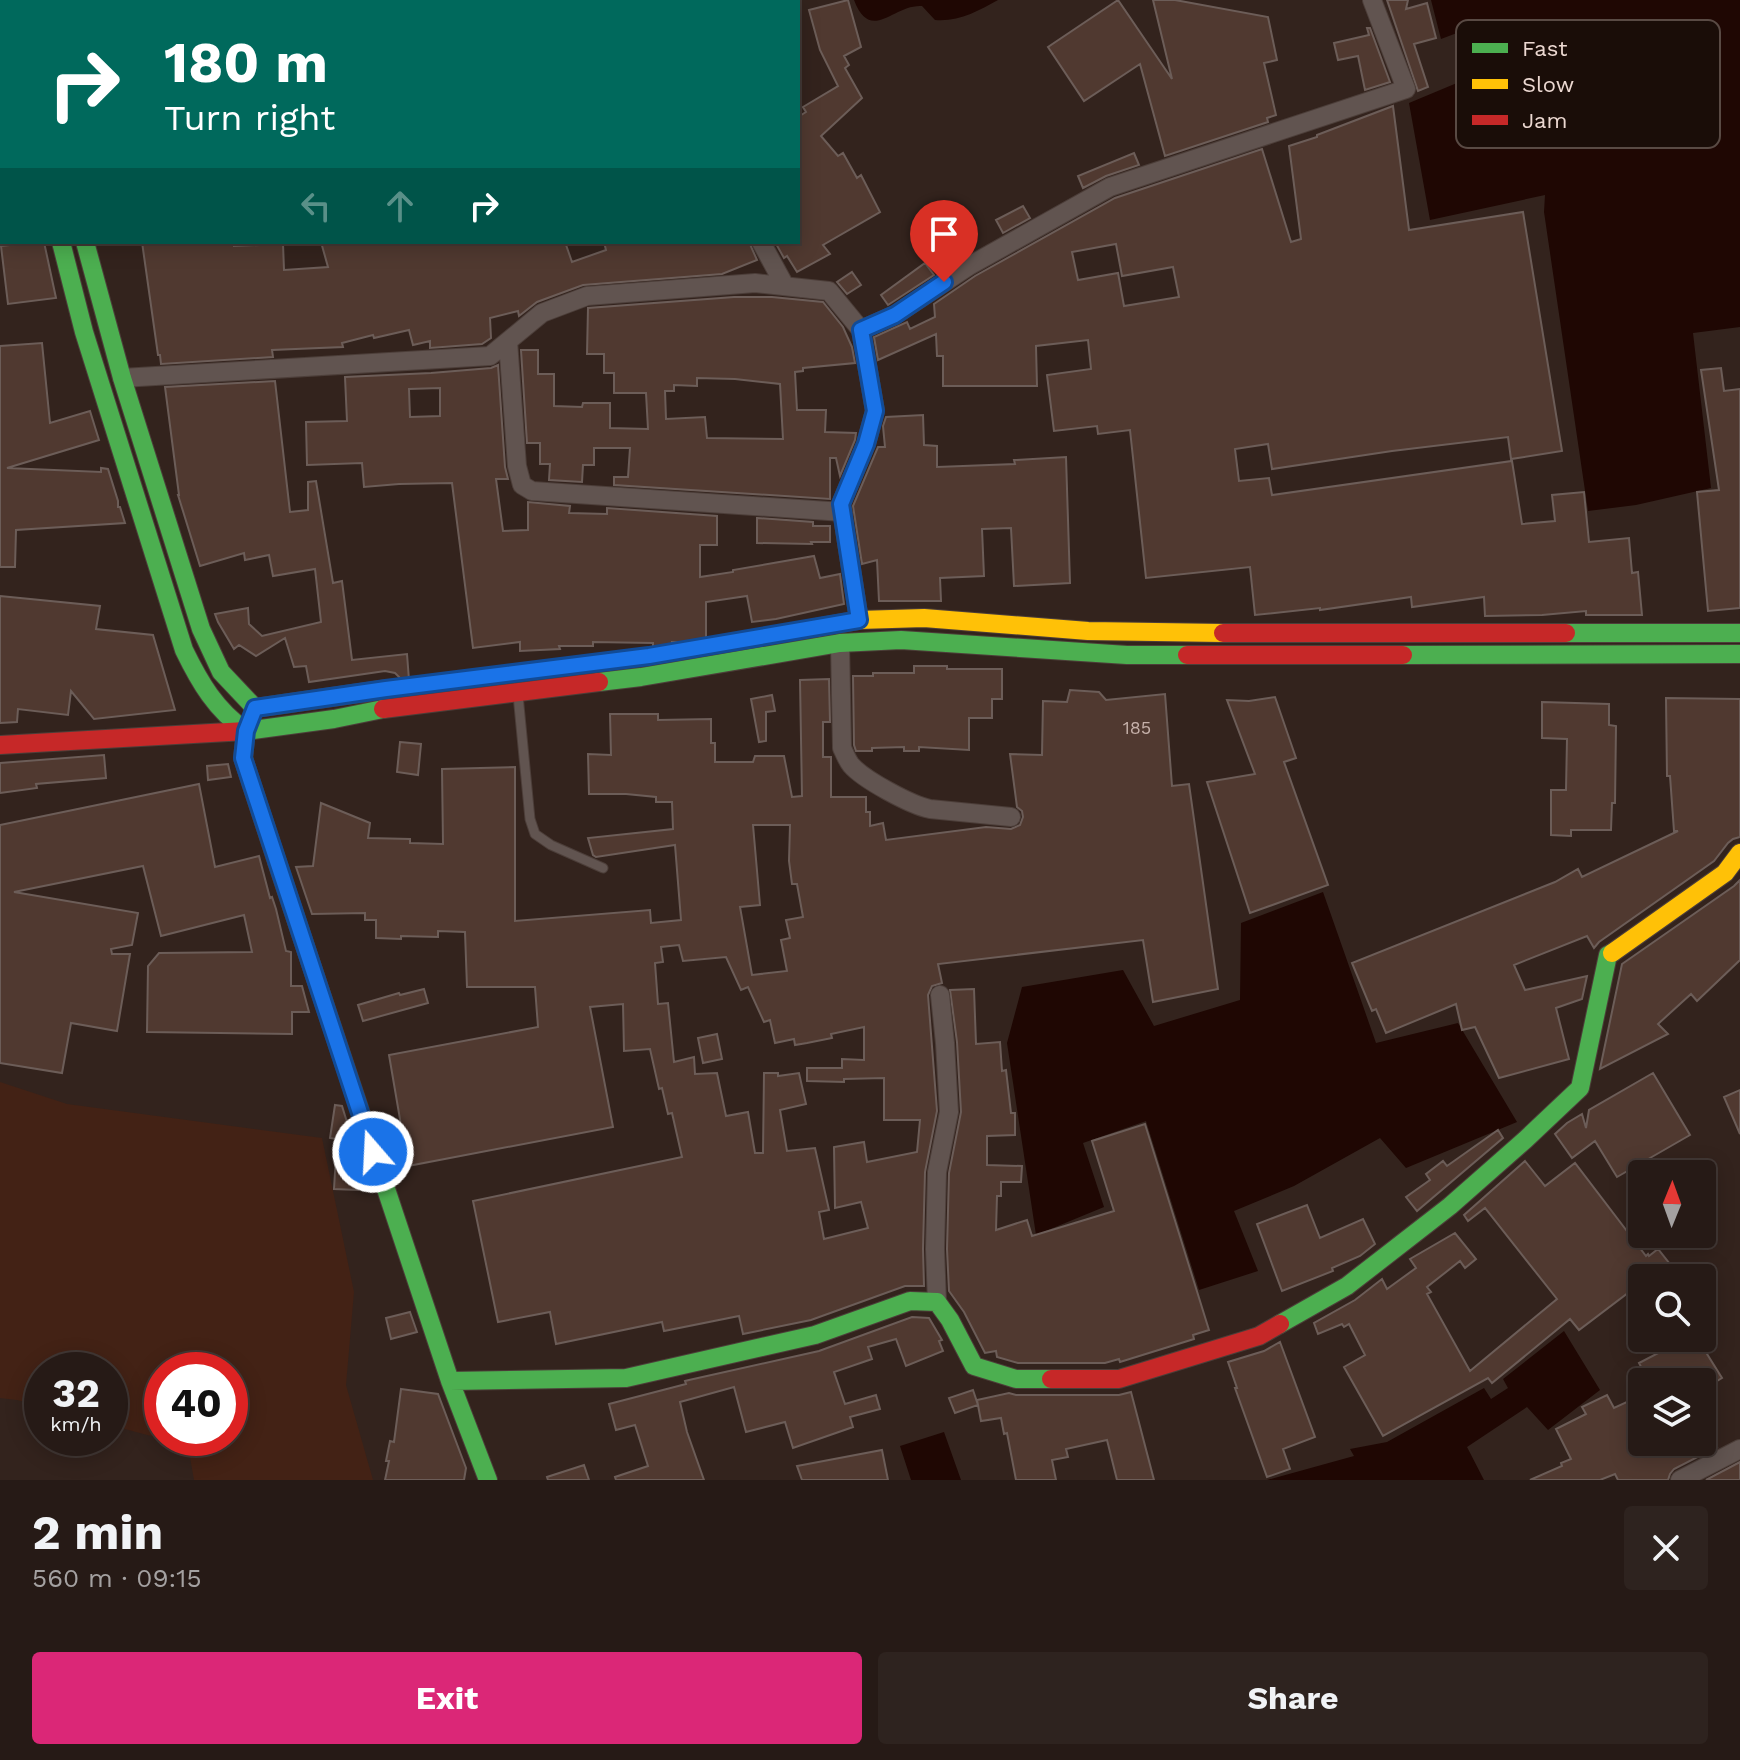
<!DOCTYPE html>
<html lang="en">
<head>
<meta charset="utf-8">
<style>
  body { margin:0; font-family:"Work Sans",sans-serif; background:#2e231f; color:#f1f3f6; height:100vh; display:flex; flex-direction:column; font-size:30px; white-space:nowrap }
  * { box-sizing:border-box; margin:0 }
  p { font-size:26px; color:#a4a1a1 }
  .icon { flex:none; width:44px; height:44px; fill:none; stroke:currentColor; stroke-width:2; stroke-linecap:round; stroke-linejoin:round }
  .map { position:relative; height:1480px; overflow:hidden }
  .sheet { display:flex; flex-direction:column; background:#261a16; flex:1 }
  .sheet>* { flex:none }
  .top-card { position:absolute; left:0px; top:0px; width:800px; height:244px; box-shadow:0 4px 20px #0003,0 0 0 2px #423835; background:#00695c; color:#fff; overflow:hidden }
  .needle { width:52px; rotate:1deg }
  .controls { position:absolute; left:1628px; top:1160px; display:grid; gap:16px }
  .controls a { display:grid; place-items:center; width:88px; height:88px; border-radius:8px; background:#261a16; box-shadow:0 4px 20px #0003,0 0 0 2px #423835; font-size:40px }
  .speed { position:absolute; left:24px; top:1352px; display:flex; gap:16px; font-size:40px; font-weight:700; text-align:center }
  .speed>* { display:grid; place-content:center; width:104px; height:104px; border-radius:50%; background:#261a16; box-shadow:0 4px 20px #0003,0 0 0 2px #423835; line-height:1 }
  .speed small { font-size:20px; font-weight:400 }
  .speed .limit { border:12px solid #d22; background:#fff; color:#111 }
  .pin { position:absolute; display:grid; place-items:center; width:68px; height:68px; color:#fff; margin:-82px -34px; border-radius:50% 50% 50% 0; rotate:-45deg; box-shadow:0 0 8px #0007 }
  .pin .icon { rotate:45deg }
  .me { position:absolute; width:88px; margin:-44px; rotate:341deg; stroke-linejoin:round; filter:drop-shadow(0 0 6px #0008) }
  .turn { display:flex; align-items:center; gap:28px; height:168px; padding:0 32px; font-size:36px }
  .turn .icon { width:104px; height:104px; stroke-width:2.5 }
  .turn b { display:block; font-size:56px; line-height:68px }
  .lanes { display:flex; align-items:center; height:76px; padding:0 32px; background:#0003; justify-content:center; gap:40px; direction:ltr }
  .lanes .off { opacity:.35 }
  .round { display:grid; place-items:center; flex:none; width:84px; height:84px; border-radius:8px; background:#2e231f }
  .overview { display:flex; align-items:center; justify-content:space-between; height:136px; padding:0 32px }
  h1 { font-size:48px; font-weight:700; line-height:60px }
  .action { display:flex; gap:16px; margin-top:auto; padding:16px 32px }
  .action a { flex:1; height:92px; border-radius:8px; background:#db2777; color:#fff; font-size:32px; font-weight:700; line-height:92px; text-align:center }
  .action a+a { background:#2e231f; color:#f1f3f6 }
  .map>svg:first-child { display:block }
</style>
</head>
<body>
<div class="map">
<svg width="1740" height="1480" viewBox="0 0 1740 1480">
  <rect width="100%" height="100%" fill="#33231d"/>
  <path fill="#432215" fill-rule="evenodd" d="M0 1082 67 1104 322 1138 354 1292 346 1385 373 1480H194L188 1446 110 1425V1370H42V1406L17 1400 0 1398ZM162 1370H230V1438H162Z"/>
  <path fill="#1f0703" d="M854 0H998C978 11 959 22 935 20L922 6C893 4 871 44 854 0Z
    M1431 0H1740V327L1693 333 1711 488 1636 505 1588 511 1544 212 1545 195 1430 220 1409 103 1500 65 1486 22 1441 39Z
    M1323 892 1376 1043 1458 1023 1517 1122 1406 1168 1380 1138 1294 1186 1234 1211 1258 1271 1199 1290 1146 1121 1083 1143 1104 1207 1036 1235 1007 1043 1022 987 1123 970 1154 1026 1240 1000 1241 923Z
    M1564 1331 1600 1390 1548 1430 1527 1407 1467 1447 1484 1480H1267L1354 1456 1350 1449 1387 1442 1484 1388 1491 1399 1508 1388 1503 1379Z
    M944 1432 961 1480H911L900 1446Z"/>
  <path fill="#503930" stroke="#6c5d58" stroke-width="2" fill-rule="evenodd" d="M848 0 861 47 844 56 849 65 845 68 862 98 821 136 838 156 843 153 857 178 861 175 880 212 823 245 830 254 797 272 787 256 784 258 775 242H798V117L806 112 803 107 838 86 820 50 809 10Z
    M1118 0 1172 79 1153 0H1175L1268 17 1277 60 1264 63 1276 115 1267 118 1268 122 1165 156 1140 64 1084 101 1048 47Z
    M1387 0H1408L1406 9 1427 3 1436 38 1414 44 1428 87 1418 91Z
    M1367 28H1370L1390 82 1365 90 1358 56 1338 60 1334 43 1369 35Z
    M1393 106 1409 230 1523 212 1562 451 1511 459 1508 437 1392 451 1272 469 1268 444 1235 449 1239 481 1269 478 1272 495 1512 461 1522 524 1555 521 1552 495 1584 492 1589 542 1629 538 1632 573 1638 572 1642 615H1586V611L1542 615 1485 616 1484 597 1412 607 1411 597 1320 610V608L1255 615 1250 567 1146 578 1130 430 1098 434 1097 426 1054 431 1047 375 1091 369 1088 340 1036 346 1037 386H943V356H937L936 334 878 360 874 337 907 322 910 329 935 317 934 304 975 276 1115 198 1262 149 1291 242 1301 239 1289 146 1317 137V135ZM1116 244 1122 276 1173 267 1179 297 1124 306 1118 273 1078 280 1072 252Z
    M1134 153 1139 165 1106 176 1083 188 1078 176Z
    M1023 206 1030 218 1003 233 996 220Z
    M36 242H44L56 298 8 304 1 246Z
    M142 242H234V246L283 244 284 270 328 267 321 242H565L572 262 606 250 604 242H749L757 260 722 274 583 285 537 302 519 316 518 311 490 318 491 338 482 344 430 348V341L413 345 409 330 374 338 373 335 342 343 343 347 272 350 273 357 161 364 160 355H158Z
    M925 263 934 275 888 305 881 295Z
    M852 272 861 285 847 294 837 282Z
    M734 297H772L823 302 843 327 852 347 855 363 803 368V371L795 372 797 410H826L825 432 856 433 855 440 840 476 836 458H830V499L614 485V477H628L630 448H594V465H583L582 482 549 480 550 464H540V443H527L521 350H538V374H554V406L582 407 583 403H610V428L648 429 646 393H614V373H604V354H587L588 308ZM697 378 735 379 780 384 783 439 707 438 705 417 666 419 665 391H674V385L697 386Z
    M42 343 50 423 90 411 99 440 7 468 101 472V468L108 469 118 501V507H120L125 523 16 530 15 567H0V346Z
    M498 365 505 467 508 479H496L503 531 528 530V502L570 506 569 513 607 514V508L717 516V545H700V577L733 572V570L814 556 820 578 840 574 844 604 776 619 752 622 747 596 706 602V643L672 642V650H653V643L593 642V646H559L560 649 520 651V642L473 648 452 483 399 484 364 487 362 463 307 465 306 422 347 421 345 377 431 373 491 368ZM440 388V416L410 417 409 389Z
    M1721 368 1724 391 1740 389V608L1708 611 1697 492 1719 490 1701 370Z
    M275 381 290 512 308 510V482L316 481 333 583 342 581 352 660 407 654 409 680 403 681 395 673 385 671 309 682 306 666 294 667 285 638 256 656 239 645 234 649 218 622 215 614 248 608 249 624 262 636 321 622 315 569 273 576 269 555 245 560 244 553 200 566 178 495H179L165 387Z
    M923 415 924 445 937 446V467L1015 464 1014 460 1066 457 1070 583 1014 586 1011 528 982 529 984 576 940 578 941 601H879L877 560 862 564 853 506 878 447H885L883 426 886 417Z
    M757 518 813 522V526H830V542H811L812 544 757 543Z
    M0 596 100 606 96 629 153 635 175 710 94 719 71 691 68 715 18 709 17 722 0 723Z
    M914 666H947V669H1002V699H992V718H969V750L919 747V751H904V747L872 748V751H856L854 745 853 676H873V673H914Z
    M829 679 830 722H823V757H831V797H866V812H870V826L883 823 886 840 986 827 1011 829 1020 825 1023 817 1022 811 1017 807 1010 754 1042 755 1043 701 1067 702 1070 690 1099 692 1106 700 1165 694 1172 786 1189 784 1218 989 1153 1002 1143 940 938 964 942 983 932 986 928 995 937 1111 925 1172 923 1249 924 1286H905L811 1320 743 1334 739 1316 664 1331 662 1322 556 1344 550 1312 498 1322 473 1201 682 1157 672 1113 668 1114 662 1088 659 1089 650 1049 624 1051 623 1004 590 1007 613 1127 408 1166 389 1055 538 1027 535 987H467L465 932 438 931V937L401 936V939L376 938V920H365V913L312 914 296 867 313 866 321 803 370 823 368 838 410 839V843L443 844 442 769 515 767V921L650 910 651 923 681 920 675 845 596 857 593 855 588 838 673 829 672 802H656V797L626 794H589L588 754 611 755 610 714H658V720L711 719V743H715V762H753L755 756H784L792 797 802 796 800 680ZM753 825H790L789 861 792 884H797L803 917 786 920 790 938 781 940 787 971 752 975 740 907 760 905ZM679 945 683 961 726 957 741 990 748 987 764 1022 770 1020 775 1043 794 1039 795 1045 807 1043 832 1038 831 1034 864 1027V1060L842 1059V1068H807V1081L844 1082V1079L884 1078V1120H920L917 1152 867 1162 864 1142 834 1147 835 1208 861 1202 868 1228 824 1239 819 1212 829 1210 815 1148 787 1151 780 1110 806 1104 799 1073 778 1076V1073H764L763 1153H755L748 1112 726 1116 717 1073 695 1074 694 1057 674 1062 668 1003 658 1004 655 963 663 962 661 947Z
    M772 695 775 711 766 712V741L759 742 751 699Z
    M1275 697 1296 758 1284 762 1328 885 1250 913 1207 782 1255 774 1227 700 1249 701Z
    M1666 698 1740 699V837L1733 839 1728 843 1714 861 1599 942 1594 948 1587 936 1514 965 1525 990 1587 976 1582 999 1556 1008 1569 1059 1499 1078 1475 1027 1462 1030 1456 1004 1386 1033 1376 1009 1372 1011 1352 963 1555 882 1578 869 1582 877 1678 831H1674L1670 776H1667Z
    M1542 702 1609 704V725L1616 726 1615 803H1612L1611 830H1571V836L1551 835V790H1566L1567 739 1542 738Z
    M400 742 421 744 418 775 397 772Z
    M104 755 106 778 36 784 37 788 0 793V763Z
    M228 764 231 777 208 780 207 766Z
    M199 784 215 867 259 856 270 898 272 897 276 909 286 951 291 952V986H302L309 1012H292V1034L147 1032 148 966 159 953 252 952 244 915 161 936 143 866 14 892 138 913 132 945 111 949 112 954H130L117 1031 71 1023 62 1073 0 1063V825Z
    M1740 880V960L1697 1001 1691 994 1658 1024 1668 1034 1600 1069 1622 964 1734 886Z
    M424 989 428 1003 363 1021 358 1005 399 993 400 995Z
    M974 989 976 1044 1000 1042 1002 1071 1006 1070 1011 1113H1015V1135L987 1136V1165L1022 1166 1021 1182H1001V1196H997L996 1230 1027 1220 1032 1236 1114 1211 1092 1141 1145 1124 1209 1330 1193 1335 1194 1339 1120 1362 1119 1359 1105 1363H1018L997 1357 996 1351 985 1353 964 1312 949 1291 947 1249 949 1173 961 1112 957 1042 950 990Z
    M717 1034 722 1059 703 1063 698 1038Z
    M1653 1073 1690 1135 1617 1177 1595 1141 1572 1158 1555 1134 1567 1123 1582 1114 1586 1128 1589 1110Z
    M1740 1090V1134L1724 1097Z
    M335 1105 342 1106 351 1135 350 1144 355 1145 360 1160 358 1190 334 1189 337 1139 330 1138Z
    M1498 1130 1503 1138 1417 1211 1406 1197 1430 1180 1426 1174 1443 1161 1447 1166Z
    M1525 1161 1545 1186 1575 1163 1646 1256 1648 1254 1649 1256 1658 1249 1681 1278H1642V1311L1628 1293 1579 1330 1570 1319 1492 1383 1488 1378 1383 1436 1344 1367 1365 1355 1349 1324 1344 1327 1342 1324 1318 1334 1314 1323 1355 1300 1382 1279 1387 1289 1416 1268 1410 1259 1455 1233 1476 1259 1465 1268 1460 1261 1427 1287 1431 1292 1427 1294 1470 1371 1557 1299 1485 1208 1468 1221 1464 1215Z
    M1307 1205 1320 1238 1363 1219 1375 1244 1360 1256 1332 1268 1333 1271 1282 1291 1257 1224Z
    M410 1312 417 1332 391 1339 386 1318Z
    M912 1317 929 1318 942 1340 939 1341 943 1351 906 1366 896 1339 868 1347 872 1359 834 1372 845 1404 876 1395 880 1409 850 1417 853 1427 793 1448 785 1422 746 1432 734 1387 680 1402 687 1432 704 1480H616L615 1477 648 1466 635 1425 616 1430 609 1404 686 1384 685 1381 689 1380 819 1351Z
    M1662 1338H1697L1722 1378 1702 1390V1382H1649L1639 1363 1670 1347Z
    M1280 1342 1315 1437 1283 1449 1290 1469 1267 1477 1235 1388H1237L1228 1362 1264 1351Z
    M401 1389 438 1394 466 1468 464 1480H385L389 1461H386L390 1441 394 1442Z
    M973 1390 978 1405 955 1413 949 1398Z
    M1131 1392 1154 1480H1117L1107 1440 1066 1449 1068 1457 1052 1460 1056 1480H1016L1007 1433 1004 1434 1001 1418 981 1421 977 1400 1009 1393 1016 1395H1119Z
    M1607 1395 1614 1408 1642 1395V1412L1628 1419 1640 1442H1702V1416L1717 1447 1674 1469 1670 1474 1668 1480H1618L1615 1474 1600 1480H1530L1562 1466 1561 1463 1571 1459 1556 1429 1586 1414 1582 1407Z
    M882 1450 888 1480H802L797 1466Z
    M1740 1462V1480H1706Z
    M584 1465 589 1480H548L547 1477Z"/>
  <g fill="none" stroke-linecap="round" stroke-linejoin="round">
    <g stroke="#4c3e39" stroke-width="11">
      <path id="lane" d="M518 695 530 819 535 834 551 845 603 868"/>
    </g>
    <g stroke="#4c3e39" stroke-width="20">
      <path id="street" d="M0 220H2
        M761 242 785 286
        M508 341 517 466 522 485 532 491 843 512
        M122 378 490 356 542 313 587 296 755 283 829 291 861 330 895 315 969 266 1110 187 1406 89 1372 0
        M859 620 841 504 866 444 875 411 861 330
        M840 643 842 748C845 754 847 760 851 765 864 780 911 805 930 809L1011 817
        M937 1302 935 1249 937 1172 949 1112 945 1043 940 995
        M1680 1480 1740 1449"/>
    </g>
    <g stroke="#4c3e39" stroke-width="20">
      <path id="fast" d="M17 0 18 2
        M0 36 2 43
        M61 242 84 332 184 650C200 683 216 710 246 731L334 719 383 709
        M85 242 122 378 201 629 221 672 255 708
        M1566 633H1740
        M1403 655 1740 654
        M599 682 641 677 840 643 901 640 1127 655H1187
        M255 708 388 689
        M277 862 450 1381 488 1480
        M1280 1324 1347 1286 1450 1206 1525 1140 1580 1088 1608 955 1612 953
        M450 1381 626 1378 815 1335 910 1301 937 1302 950 1320 974 1366 1016 1379H1051"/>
    </g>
    <g stroke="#4c3e39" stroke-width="20">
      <path id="slow" d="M815 628 859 620 924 618 1088 631 1223 633
        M1612 953 1725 873 1740 853"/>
    </g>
    <g stroke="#4c3e39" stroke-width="20">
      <path id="jam" d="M1223 633H1566
        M1187 655H1403
        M383 709 599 682
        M0 745 246 731 243 758 277 862
        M1051 1379H1119L1259 1336 1280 1324"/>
    </g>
    <use href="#lane" stroke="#615450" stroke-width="9"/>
    <use href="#street" stroke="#615450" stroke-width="18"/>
    <use href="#fast" stroke="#4caf50" stroke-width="18"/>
    <use href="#slow" stroke="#ffc107" stroke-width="18"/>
    <use href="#jam" stroke="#c62828" stroke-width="18"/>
  </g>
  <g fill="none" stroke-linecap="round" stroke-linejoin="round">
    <g stroke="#114b97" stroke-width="20">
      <path id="route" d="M373 1152 243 758 246 731 255 708 386 689 649 656 859 620 841 504 866 444 875 411 861 330 895 315 944 282"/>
    </g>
    <use href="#route" stroke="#1a73e8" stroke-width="14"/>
  </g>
  <g text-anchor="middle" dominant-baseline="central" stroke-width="6" stroke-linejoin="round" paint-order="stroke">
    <g font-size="18" fill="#c5b0a9">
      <text x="1137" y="727">185</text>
    </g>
  </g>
  <rect x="1456" y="20" width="264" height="128" rx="12" fill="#1a0d08" stroke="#594a44" stroke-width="2"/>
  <rect x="1472" y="43" width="36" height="10" fill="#4caf50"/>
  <rect x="1472" y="79" width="36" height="10" fill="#ffc107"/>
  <rect x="1472" y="115" width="36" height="10" fill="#c62828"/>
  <g font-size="22" fill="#ecd8d1">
    <text x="1522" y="56">Fast</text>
    <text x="1522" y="92">Slow</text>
    <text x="1522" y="128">Jam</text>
  </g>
</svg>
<div class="controls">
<a><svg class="needle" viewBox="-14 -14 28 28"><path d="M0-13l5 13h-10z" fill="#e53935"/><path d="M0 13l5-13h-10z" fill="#a4a1a1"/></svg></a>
<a><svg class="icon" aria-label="search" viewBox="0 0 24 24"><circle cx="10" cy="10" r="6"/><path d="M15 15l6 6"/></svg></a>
<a><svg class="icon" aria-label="layers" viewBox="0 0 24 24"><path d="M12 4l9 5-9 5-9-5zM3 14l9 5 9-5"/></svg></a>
</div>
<div class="speed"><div>32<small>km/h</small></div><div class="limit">40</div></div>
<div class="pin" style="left:944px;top:282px;background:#d93025"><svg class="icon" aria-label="arrive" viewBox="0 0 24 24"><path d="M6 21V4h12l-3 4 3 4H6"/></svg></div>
<svg class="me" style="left:373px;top:1152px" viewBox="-20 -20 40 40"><circle r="17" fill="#1a73e8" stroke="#fff" stroke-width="3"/><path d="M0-11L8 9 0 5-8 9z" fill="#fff"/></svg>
<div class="top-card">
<div class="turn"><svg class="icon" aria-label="right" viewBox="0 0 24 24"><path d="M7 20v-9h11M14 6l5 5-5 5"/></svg><div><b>180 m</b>Turn right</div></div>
<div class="lanes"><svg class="icon off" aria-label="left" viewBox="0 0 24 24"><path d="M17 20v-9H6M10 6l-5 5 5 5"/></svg><svg class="icon off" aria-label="ahead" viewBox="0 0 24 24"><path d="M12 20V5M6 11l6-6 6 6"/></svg><svg class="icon" aria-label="right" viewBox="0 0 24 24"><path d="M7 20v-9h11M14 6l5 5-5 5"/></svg></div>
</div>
</div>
<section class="sheet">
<div class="overview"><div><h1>2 min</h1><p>560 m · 09:15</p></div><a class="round"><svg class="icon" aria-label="close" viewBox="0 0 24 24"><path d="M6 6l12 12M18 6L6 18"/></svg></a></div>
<div class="action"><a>Exit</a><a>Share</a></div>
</section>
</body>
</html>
